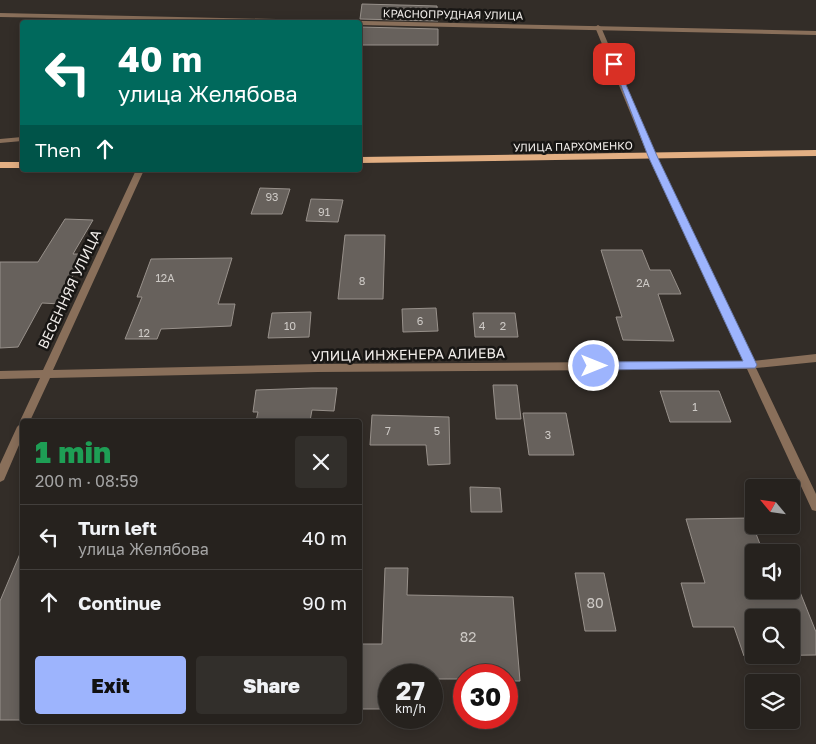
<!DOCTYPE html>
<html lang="en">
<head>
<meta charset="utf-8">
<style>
  body { margin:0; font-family:"Golos Text",sans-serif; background:#322f2b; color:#f1f3f6; height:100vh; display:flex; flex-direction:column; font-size:19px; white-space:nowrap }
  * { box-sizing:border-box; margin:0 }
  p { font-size:16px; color:#a4a4a4 }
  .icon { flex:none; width:28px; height:28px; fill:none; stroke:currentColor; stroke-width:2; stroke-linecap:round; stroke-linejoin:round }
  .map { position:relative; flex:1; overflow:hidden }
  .drawer { position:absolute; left:20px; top:419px; width:342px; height:305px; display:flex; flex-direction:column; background:#26221e; border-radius:5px; box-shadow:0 2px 12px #0003,0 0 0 1px #423f3c }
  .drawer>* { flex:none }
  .top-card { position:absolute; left:20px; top:20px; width:342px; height:152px; border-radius:5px; box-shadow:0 2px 12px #0003,0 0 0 1px #423f3c; background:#00695c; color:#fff; overflow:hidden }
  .needle { width:32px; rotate:299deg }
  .fabs { position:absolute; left:745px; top:479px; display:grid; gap:10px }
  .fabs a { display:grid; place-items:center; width:55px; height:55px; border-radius:5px; background:#26221e; box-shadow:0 2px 12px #0003,0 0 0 1px #423f3c; font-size:25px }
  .speed { position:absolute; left:378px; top:664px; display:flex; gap:10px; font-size:25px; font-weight:700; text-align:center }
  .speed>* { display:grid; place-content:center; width:65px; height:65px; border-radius:50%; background:#26221e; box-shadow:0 2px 12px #0003,0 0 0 1px #423f3c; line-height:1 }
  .speed small { font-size:12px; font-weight:400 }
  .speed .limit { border:8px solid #d22; background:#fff; color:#111 }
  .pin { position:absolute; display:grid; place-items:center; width:42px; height:42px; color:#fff; margin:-21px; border-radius:10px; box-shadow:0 2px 8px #0006 }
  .me { position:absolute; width:55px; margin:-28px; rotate:90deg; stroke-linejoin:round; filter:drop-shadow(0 0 4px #0008) }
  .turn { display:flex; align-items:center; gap:18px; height:105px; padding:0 15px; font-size:22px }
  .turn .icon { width:65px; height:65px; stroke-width:2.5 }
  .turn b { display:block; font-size:35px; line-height:42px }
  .then { display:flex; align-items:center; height:48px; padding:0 15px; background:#0003; gap:10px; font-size:19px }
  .round { display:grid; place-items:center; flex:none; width:52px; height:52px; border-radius:5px; background:#322f2b }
  .headline { display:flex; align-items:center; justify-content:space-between; height:85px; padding:0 15px }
  h1 { font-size:30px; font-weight:800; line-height:38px; color:#1e9e55 }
  .cta { display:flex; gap:10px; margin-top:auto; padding:10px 15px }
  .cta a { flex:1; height:58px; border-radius:5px; background:#9db4fd; color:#111; font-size:20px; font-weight:800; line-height:58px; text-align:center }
  .cta a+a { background:#322f2b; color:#f1f3f6 }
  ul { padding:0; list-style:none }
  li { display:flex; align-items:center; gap:15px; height:65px; padding:0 15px; border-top:1px solid #423f3c }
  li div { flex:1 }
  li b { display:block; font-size:19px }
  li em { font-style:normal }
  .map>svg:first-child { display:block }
</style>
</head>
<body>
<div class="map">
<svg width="816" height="744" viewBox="0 0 816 744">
  <rect width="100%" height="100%" fill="#332d28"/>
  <path fill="#67615c" stroke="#98918b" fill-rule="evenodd" d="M362 4 437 6 438 21 360 19Z
    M360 27 438 29V45H360Z
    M260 188 290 189 282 214H251Z
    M311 199 343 200 338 222 306 221Z
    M65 219 93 220 73 254H85L70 281H73L61 304 42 303 18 347 0 348V262H38Z
    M345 235H385L383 299H338Z
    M601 250H642L650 270H670L681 294H658L674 341 623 340 616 317H622Z
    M232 258 218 304H235L231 326 161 329 157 339H125L142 297H137L151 259Z
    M436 308 438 331 403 332 402 309Z
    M311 312 309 337 268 338 272 313Z
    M473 313H515L518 337H475Z
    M493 385H517L521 419H496Z
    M312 388H337L334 411 312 410 310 421H256L258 412H253L256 390Z
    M660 391H719L731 422H670Z
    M523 413H566L574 455H529Z
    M372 415 449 417 450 464 428 465 426 445H370Z
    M470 487 500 488 502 512H471Z
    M750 518 763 552H754V590H791V582H796L816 632V655L744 656 734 627H693L681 583H705L686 519ZM754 618H791V655H754Z
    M22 549V720H0V601Z
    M385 568H408L407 595 513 597 520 681H506V675H464V679H431V675H389V709H360V644H382Z
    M575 573H604L616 631H585Z"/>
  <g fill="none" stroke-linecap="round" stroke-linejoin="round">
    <path fill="#896f5a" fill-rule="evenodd" d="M598 25 601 27 656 156 655 158 648 156 595 27Z
      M22 137V141L0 143V139Z"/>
    <path fill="#896f5a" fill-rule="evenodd" d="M0 13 816 31V35L360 25V22H267L0 17Z
      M649 154 656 156 753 361 816 354V362L756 368 816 494V511L812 510 747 369 318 372 50 378 30 421H22V438L4 480 0 482V464L17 427 21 423 20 421 40 378 0 379V371L43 370 136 170H144L53 370 318 364 743 361 648 156Z"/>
    <path fill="#e3af83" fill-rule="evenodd" d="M816 150V156L360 163V157Z
      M0 162H22V168H0Z"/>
  </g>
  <path fill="#9db4fd" stroke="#6675a4" d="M612 62 617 64 657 156 757 365 755 368 594 370 588 366 594 362 743 361 648 156Z"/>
  <g text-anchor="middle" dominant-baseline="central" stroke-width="5" stroke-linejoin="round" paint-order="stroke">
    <g font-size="11" fill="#f1edea" stroke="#181614">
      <text transform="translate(453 14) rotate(1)">КРАСНОПРУДНАЯ УЛИЦА</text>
      <text transform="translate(573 146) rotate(-1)">УЛИЦА ПАРХОМЕНКО</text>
    </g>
    <g font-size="11" fill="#cecac6">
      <text x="272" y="196">93</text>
      <text x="324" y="211">91</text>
      <text x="165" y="277">12А</text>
      <text x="362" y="280">8</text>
      <text x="643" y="282">2А</text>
      <text x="420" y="320">6</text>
      <text x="290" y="325">10</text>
      <text x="482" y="325">4</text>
      <text x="503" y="325">2</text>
      <text x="144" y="332">12</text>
      <text x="695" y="406">1</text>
      <text x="388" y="430">7</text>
      <text x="437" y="430">5</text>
      <text x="548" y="434">3</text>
    </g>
    <g font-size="14" fill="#f1edea" stroke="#181614">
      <text transform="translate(69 289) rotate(-65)">ВЕСЕННЯЯ УЛИЦА</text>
      <text transform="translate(408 354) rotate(-1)">УЛИЦА ИНЖЕНЕРА АЛИЕВА</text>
    </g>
    <g font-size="14" fill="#cecac6">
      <text x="595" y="602">80</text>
      <text x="468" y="636">82</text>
    </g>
  </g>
</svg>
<div class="fabs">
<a><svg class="needle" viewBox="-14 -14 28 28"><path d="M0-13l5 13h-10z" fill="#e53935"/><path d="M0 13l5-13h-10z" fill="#a4a4a4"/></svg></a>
<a><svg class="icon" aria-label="sound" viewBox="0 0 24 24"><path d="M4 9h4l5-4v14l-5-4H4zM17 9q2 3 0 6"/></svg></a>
<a><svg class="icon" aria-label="search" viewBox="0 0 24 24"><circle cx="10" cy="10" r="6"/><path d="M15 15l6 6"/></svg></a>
<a><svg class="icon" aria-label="layers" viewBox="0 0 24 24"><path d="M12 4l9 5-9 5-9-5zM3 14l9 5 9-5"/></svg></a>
</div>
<div class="speed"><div>27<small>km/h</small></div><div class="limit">30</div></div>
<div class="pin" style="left:614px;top:64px;background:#d93025"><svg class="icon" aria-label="arrive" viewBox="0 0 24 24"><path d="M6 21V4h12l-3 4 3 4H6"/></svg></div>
<svg class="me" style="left:594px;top:366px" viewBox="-20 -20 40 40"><circle r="17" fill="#9db4fd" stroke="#fff" stroke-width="3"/><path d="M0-11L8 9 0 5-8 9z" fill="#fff"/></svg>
<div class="top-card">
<div class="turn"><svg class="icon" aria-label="left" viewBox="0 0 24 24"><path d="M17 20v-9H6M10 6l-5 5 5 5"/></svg><div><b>40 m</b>улица Желябова</div></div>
<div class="then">Then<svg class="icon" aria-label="ahead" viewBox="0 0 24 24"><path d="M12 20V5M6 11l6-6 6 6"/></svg></div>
</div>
<section class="drawer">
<div class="headline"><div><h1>1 min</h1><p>200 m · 08:59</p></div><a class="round"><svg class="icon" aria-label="close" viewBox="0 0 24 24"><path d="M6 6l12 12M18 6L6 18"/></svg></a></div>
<ul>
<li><svg class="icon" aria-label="left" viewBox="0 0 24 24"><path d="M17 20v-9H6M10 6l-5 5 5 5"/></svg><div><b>Turn left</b><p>улица Желябова</p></div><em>40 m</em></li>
<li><svg class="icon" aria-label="ahead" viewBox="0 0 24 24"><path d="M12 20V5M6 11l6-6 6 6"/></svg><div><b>Continue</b></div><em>90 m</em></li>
</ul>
<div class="cta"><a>Exit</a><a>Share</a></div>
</section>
</div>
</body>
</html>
